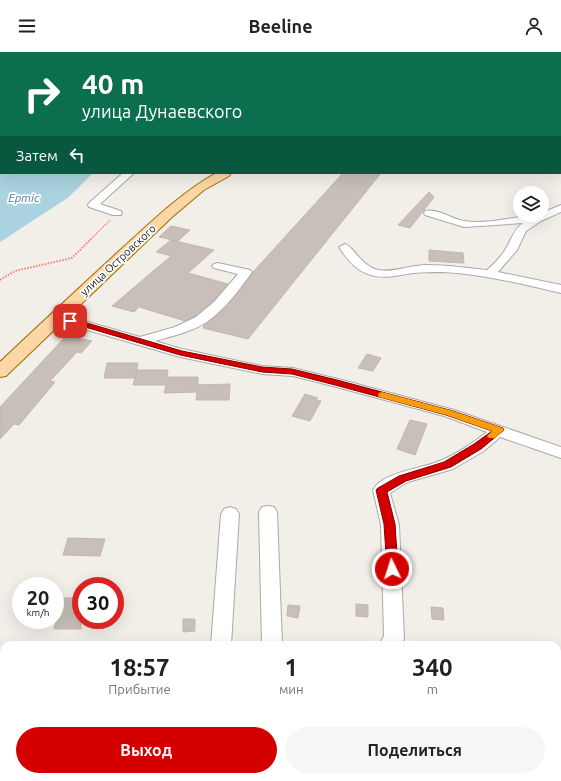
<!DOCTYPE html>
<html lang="ru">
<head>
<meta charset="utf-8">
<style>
  body { margin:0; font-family:Ubuntu,sans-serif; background:#f6f6f6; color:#222; height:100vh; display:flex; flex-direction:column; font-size:15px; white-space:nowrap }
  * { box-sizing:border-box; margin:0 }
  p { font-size:13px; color:#767676 }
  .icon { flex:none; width:22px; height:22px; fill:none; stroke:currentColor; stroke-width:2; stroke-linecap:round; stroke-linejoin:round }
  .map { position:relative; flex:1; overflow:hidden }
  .drawer { position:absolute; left:0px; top:589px; width:561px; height:140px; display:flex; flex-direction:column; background:#fff; border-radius:12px 12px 0 0; box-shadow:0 4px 16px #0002 }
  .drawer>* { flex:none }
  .banner { position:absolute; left:0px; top:0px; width:561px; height:122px; box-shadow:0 4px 16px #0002; background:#0b6e4f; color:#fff; overflow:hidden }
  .controls { position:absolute; left:513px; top:134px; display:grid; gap:8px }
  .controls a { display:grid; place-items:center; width:36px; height:36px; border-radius:50%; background:#fff; box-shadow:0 4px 16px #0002; font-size:20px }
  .speed { position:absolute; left:12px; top:525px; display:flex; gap:8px; font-size:20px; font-weight:700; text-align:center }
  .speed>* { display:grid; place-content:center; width:52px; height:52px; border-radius:50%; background:#fff; box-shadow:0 4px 16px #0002; line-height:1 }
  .speed small { font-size:10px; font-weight:400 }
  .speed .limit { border:6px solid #d22; background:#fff; color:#111 }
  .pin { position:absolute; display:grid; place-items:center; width:34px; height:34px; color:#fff; margin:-17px; border-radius:8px; box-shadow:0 2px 6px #0006 }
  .me { position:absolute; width:44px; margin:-22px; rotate:356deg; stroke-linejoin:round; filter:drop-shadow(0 0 3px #0008) }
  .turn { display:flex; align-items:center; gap:14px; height:84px; padding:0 16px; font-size:18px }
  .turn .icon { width:52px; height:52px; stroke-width:2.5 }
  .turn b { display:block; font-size:28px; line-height:34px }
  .then { display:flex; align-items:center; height:38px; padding:0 16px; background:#0003; gap:8px; font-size:15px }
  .eta { display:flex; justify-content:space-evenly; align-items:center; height:68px; text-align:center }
  .eta b { font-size:24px; font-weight:700; line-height:28px }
  .button { display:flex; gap:8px; margin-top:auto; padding:8px 16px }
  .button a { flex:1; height:46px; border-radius:24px; background:#d40000; color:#fff; font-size:16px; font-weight:700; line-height:46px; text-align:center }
  .button a+a { background:#f6f6f6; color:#222 }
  header { display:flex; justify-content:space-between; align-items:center; height:52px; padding:0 16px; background:#fff; font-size:18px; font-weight:700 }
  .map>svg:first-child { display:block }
</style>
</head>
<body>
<header><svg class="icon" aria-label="menu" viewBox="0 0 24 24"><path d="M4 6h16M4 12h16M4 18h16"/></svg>Beeline<svg class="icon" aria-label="person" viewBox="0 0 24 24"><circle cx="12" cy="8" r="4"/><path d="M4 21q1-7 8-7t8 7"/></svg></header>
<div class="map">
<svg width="561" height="729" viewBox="0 0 561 729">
  <rect width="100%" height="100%" fill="#f2efe9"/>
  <path fill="#aad3df" d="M52 0H216L49 1Z
    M0 44 1 121H93L69 145 0 190Z"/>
  <path fill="#c7bfb8" stroke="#c4b6ab" d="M343 121H381L248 287 203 276 205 274H203L227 254 253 220Z
    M429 140 434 145 410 176 398 173Z
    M171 174 190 178 178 189 159 185Z
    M171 188 214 198 188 221 228 232 213 249 195 264 185 269 139 255 134 260 112 254 171 204 156 200Z
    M429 198 463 201 464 211 429 209Z
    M66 284 92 289 81 301 77 300 50 329 55 330 19 373 14 372 0 387V355Z
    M367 302 381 306 373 319 358 316Z
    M107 311H138L135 326H104Z
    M137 318H168L167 325H198V333L230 332 229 348H196L197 340 164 341 166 333H133Z
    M305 342 318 346 316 348 321 349 310 369 292 364Z
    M410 368 427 372 415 403 397 397Z
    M68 486 105 487 100 504 63 503Z
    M62 546H81V577H54Z
    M356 552 368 553V565L356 564Z
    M288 553 300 554 298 566 287 564Z
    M431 555 443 556 444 568 432 567Z
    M183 567H195V579L183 580Z"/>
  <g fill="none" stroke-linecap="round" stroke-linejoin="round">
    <g stroke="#a9a9a9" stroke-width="2">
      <path id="minor" d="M254 0H261L254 1Z
        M265 0H272L265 1Z
        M560 2H561V6H560Z
        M560 54H561V58H560Z
        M560 80H561V86H560Z
        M123 121H134L100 152 121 159 122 161 121 163H113L89 155 88 153 89 151Z
        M561 153V160L541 169 526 179 517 198 498 220 561 233V241C522 232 483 222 443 220 433 220 423 220 413 221 397 223 383 228 368 222 355 218 346 206 339 195L345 192C353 194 361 214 378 218 393 221 411 213 426 213 447 213 467 216 487 218 494 212 500 206 505 198 511 189 513 178 523 171L464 175 425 163 424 161 425 159C437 156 452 167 464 169 490 173 517 163 542 163V161Z
        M218 211 250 218 252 220C240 237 224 258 207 270 191 280 172 284 155 289L182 297 262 314 293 316 342 328 454 358 561 395V406L500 385 484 399 453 417 408 430 390 441 399 473 404 586 401 593H379L384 584 381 473 373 438C383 419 424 417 442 408 458 401 473 391 487 380L444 364 333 334 293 324 262 322 180 305 53 268 51 265 53 262 57 261 140 285 175 275 196 265 214 250 238 222 214 216 212 214 214 212Z
        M268 454 274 455 277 460 282 593H262L259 460 262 455Z
        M230 455 236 457 239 462 231 593H211L221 462 224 457Z
        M557 638H561V658H557Z
        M208 725H253L251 729H208Z"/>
    </g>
    <g stroke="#a06b00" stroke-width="2">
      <path id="major" d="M216 121H231L229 124 204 138 172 165 6 324 0 325V310C39 273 78 237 117 201 149 172 179 142 216 121Z"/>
    </g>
    <path stroke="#fa8072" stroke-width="1.5" stroke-dasharray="1.5 1.5" stroke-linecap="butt" d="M90 188 110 168"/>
    <path stroke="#fa8072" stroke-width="2" stroke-dasharray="1.5 1.5" stroke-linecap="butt" d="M0 228 15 219 72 206 91 187"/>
    <use href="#minor" fill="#fff" fill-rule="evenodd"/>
    <use href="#major" fill="#fcd6a4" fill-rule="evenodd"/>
  </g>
  <path fill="#d40000" stroke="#8a0000" d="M70 266 182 299 262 315 292 317 337 328 453 359 503 376 504 378 481 397 451 415 406 429 387 440 395 472 398 517 396 520 392 522 388 520 387 517 384 472 376 438 378 436 399 424 444 410 474 392 492 379 446 363 335 333 292 322 262 320 180 303 68 270 67 269Z"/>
  <path fill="#f59e0b" d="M382 340 453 359 503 376 504 378 495 386H489L487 384 492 379 446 363 379 345 378 343 379 341Z"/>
  <g text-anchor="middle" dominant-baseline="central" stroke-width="3.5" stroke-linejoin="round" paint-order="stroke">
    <g font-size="11" fill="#222" stroke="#fff">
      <text transform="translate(118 208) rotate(-43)">улица Островского</text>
    </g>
    <g font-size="12" font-style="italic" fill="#4a7aab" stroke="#fff">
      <text x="24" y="145">Ертіс</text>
    </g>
  </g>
</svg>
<div class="controls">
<a><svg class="icon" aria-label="layers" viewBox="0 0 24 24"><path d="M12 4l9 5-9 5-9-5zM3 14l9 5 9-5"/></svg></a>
</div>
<div class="speed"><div>20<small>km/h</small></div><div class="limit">30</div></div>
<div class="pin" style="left:70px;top:269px;background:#d93025"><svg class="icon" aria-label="arrive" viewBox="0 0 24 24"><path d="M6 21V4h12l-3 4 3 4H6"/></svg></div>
<svg class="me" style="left:392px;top:517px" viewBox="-20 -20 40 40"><circle r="17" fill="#d40000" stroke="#fff" stroke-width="3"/><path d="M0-11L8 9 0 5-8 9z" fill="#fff"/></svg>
<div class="banner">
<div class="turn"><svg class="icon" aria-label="right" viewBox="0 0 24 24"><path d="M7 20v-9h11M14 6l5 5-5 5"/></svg><div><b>40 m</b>улица Дунаевского</div></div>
<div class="then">Затем<svg class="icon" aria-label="left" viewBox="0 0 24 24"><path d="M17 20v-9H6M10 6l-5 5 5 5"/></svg></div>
</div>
<section class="drawer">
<div class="eta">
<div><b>18:57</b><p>Прибытие</p></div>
<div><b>1</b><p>мин</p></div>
<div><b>340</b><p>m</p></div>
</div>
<div class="button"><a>Выход</a><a>Поделиться</a></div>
</section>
</div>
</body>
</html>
